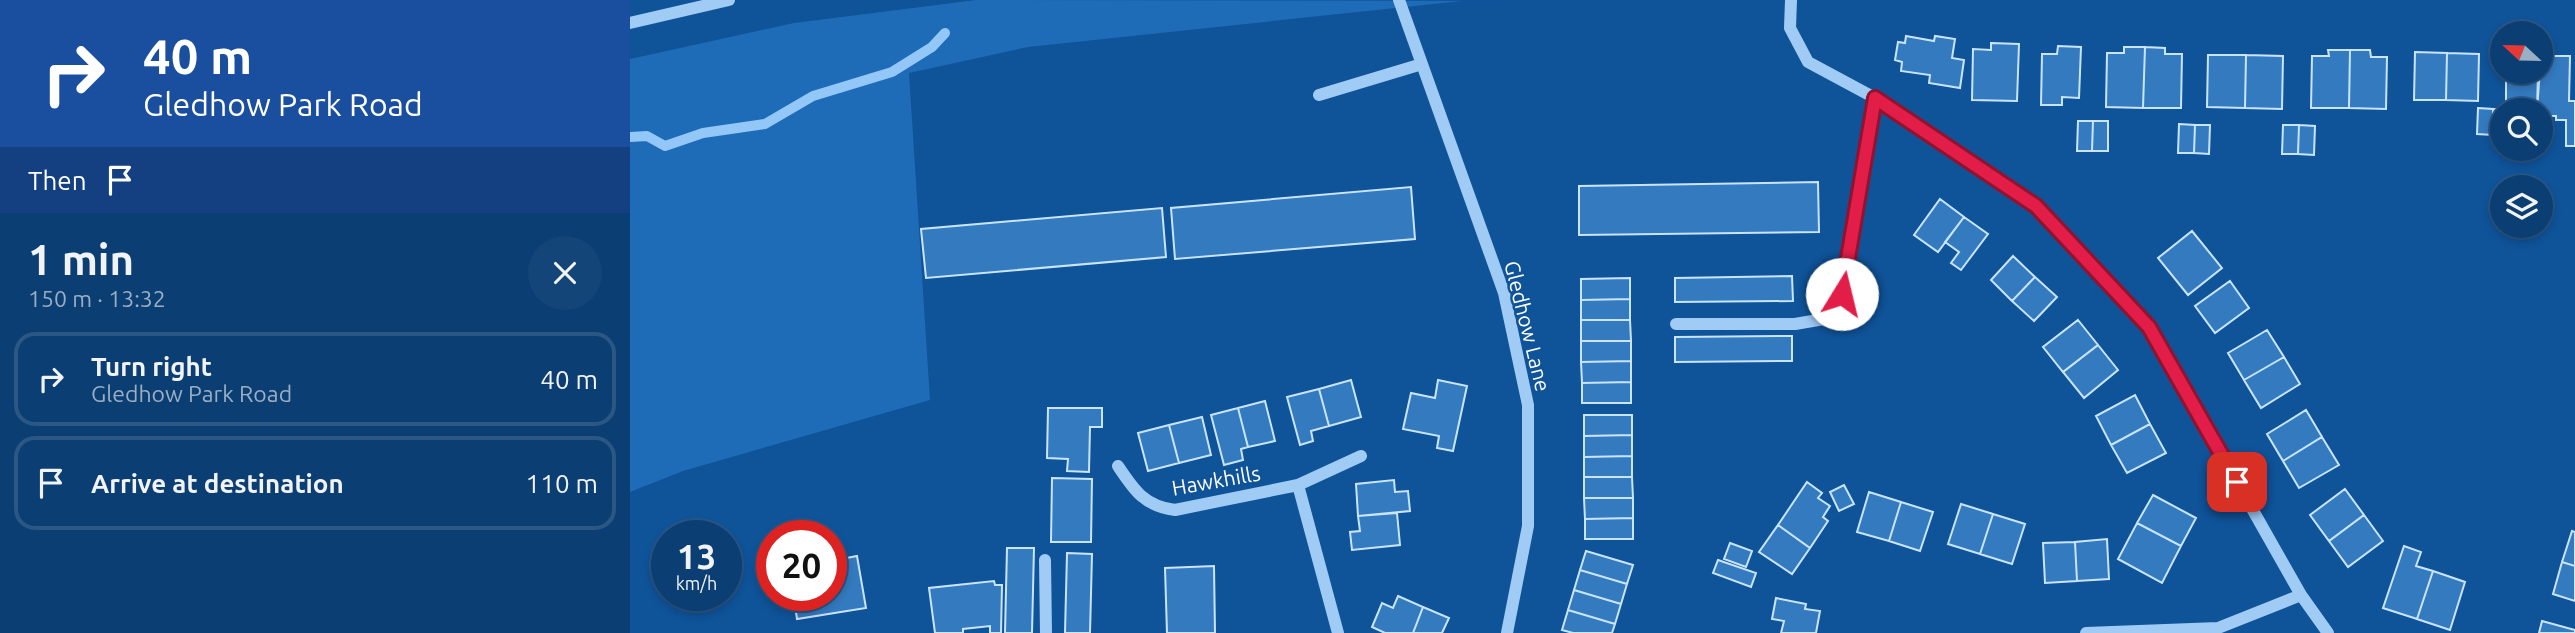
<!DOCTYPE html>
<html lang="en">
<head>
<meta charset="utf-8">
<style>
  body { margin:0; font-family:Ubuntu,sans-serif; background:#144578; color:#f1f3f6; height:100vh; display:flex; flex-direction:column; font-size:26px; white-space:nowrap }
  * { box-sizing:border-box; margin:0 }
  p { font-size:23px; color:#9aaec4 }
  .icon { flex:none; width:38px; height:38px; fill:none; stroke:currentColor; stroke-width:2; stroke-linecap:round; stroke-linejoin:round }
  .map { position:relative; flex:1; overflow:hidden }
  .details { display:flex; flex-direction:column; background:#0b3e73; width:630px }
  .details>* { flex:none }
  .top-card { background:#1a4fa0; color:#fff; overflow:hidden }
  .needle { width:46px; rotate:292deg }
  .fabs { position:absolute; left:1860px; top:21px; display:grid; gap:14px }
  .fabs a { display:grid; place-items:center; width:63px; height:63px; border-radius:50%; background:#0b3e73; box-shadow:0 4px 10px #0003,0 0 0 2px #2b5785; font-size:35px }
  .speed { position:absolute; left:21px; top:520px; display:flex; gap:14px; font-size:35px; font-weight:700; text-align:center }
  .speed>* { display:grid; place-content:center; width:91px; height:91px; border-radius:50%; background:#0b3e73; box-shadow:0 4px 10px #0003,0 0 0 2px #2b5785; line-height:1 }
  .speed small { font-size:18px; font-weight:400 }
  .speed .limit { border:10px solid #d22; background:#fff; color:#111 }
  .pin { position:absolute; display:grid; place-items:center; width:60px; height:60px; color:#fff; margin:-30px; border-radius:14px; box-shadow:0 4px 10px #0006 }
  .me { position:absolute; width:77px; margin:-38px; rotate:9deg; stroke-linejoin:round; filter:drop-shadow(0 0 5px #0008) }
  .turn { display:flex; align-items:center; gap:24px; height:147px; padding:0 28px; font-size:32px }
  .turn .icon { width:91px; height:91px; stroke-width:2.5 }
  .turn b { display:block; font-size:49px; line-height:60px }
  .then { display:flex; align-items:center; height:66px; padding:0 28px; background:#0003; gap:14px; font-size:26px }
  .round { display:grid; place-items:center; flex:none; width:74px; height:74px; border-radius:37px; background:#144578 }
  .headline { display:flex; align-items:center; justify-content:space-between; height:119px; padding:0 28px }
  h1 { font-size:42px; font-weight:700; line-height:52px }
  ul { padding:0; list-style:none }
  li { display:flex; align-items:center; gap:21px; height:94px; margin:0 14px 10px; padding:0 14px; border:4px solid #2b5785; border-radius:21px }
  li div { flex:1 }
  li b { display:block; font-size:26px }
  li em { font-style:normal }
  main { display:flex; flex:1; min-height:0 }
  .map>svg:first-child { display:block }
</style>
</head>
<body>
<main>
<section class="details">
<div class="top-card">
<div class="turn"><svg class="icon" aria-label="right" viewBox="0 0 24 24"><path d="M7 20v-9h11M14 6l5 5-5 5"/></svg><div><b>40 m</b>Gledhow Park Road</div></div>
<div class="then">Then<svg class="icon" aria-label="arrive" viewBox="0 0 24 24"><path d="M6 21V4h12l-3 4 3 4H6"/></svg></div>
</div>
<div class="headline"><div><h1>1 min</h1><p>150 m · 13:32</p></div><a class="round"><svg class="icon" aria-label="close" viewBox="0 0 24 24"><path d="M6 6l12 12M18 6L6 18"/></svg></a></div>
<ul>
<li><svg class="icon" aria-label="right" viewBox="0 0 24 24"><path d="M7 20v-9h11M14 6l5 5-5 5"/></svg><div><b>Turn right</b><p>Gledhow Park Road</p></div><em>40 m</em></li>
<li><svg class="icon" aria-label="arrive" viewBox="0 0 24 24"><path d="M6 21V4h12l-3 4 3 4H6"/></svg><div><b>Arrive at destination</b></div><em>110 m</em></li>
</ul>
</section>
<div class="map">
<svg width="1945" height="633" viewBox="0 0 1945 633">
  <rect width="100%" height="100%" fill="#0f5399"/>
  <path fill="#1e6bb7" d="M346 0 911 1H832L398 47 279 73 300 400 53 471 0 492V59L164 23Z"/>
  <g fill="none" stroke-linecap="round" stroke-linejoin="round">
    <path stroke="#92c7f8" stroke-width="10" d="M0 137 17 136 35 146 73 133 135 124 183 96 262 72 302 47 315 33"/>
  </g>
  <path fill="#347abf" stroke="#c9e4fe" stroke-width="2" d="M1276 36 1304 41 1305 36 1325 39 1322 58 1334 60 1330 88 1299 83 1300 75 1271 71 1272 62 1265 60 1268 42 1275 43Z
    M1361 43 1389 44 1387 101 1342 100 1343 49 1361 50Z
    M1428 46 1451 47 1449 98 1432 97V105H1411L1412 54H1427Z
    M1494 47H1515L1513 108 1476 107 1477 53H1494Z
    M1515 47 1535 48V54H1552L1551 108H1513Z
    M1698 50H1720L1719 108H1681L1682 56H1699Z
    M1720 50H1740L1741 57H1757L1756 109 1719 108Z
    M1785 52 1817 53 1816 100H1784Z
    M1817 53 1849 54 1848 101 1816 100Z
    M1578 55H1616L1615 108 1577 107Z
    M1616 55 1653 56 1652 109 1615 108Z
    M1911 56H1940L1939 101H1945V146H1936V120H1926V116H1911V110H1907Z
    M1876 72H1908L1907 110H1872V135H1863V109H1876Z
    M1848 108 1863 109V135L1847 134Z
    M1448 121H1463L1462 151H1447Z
    M1463 121H1478V151H1462Z
    M1549 124 1565 125 1564 153H1548Z
    M1565 125H1580L1579 154 1564 153Z
    M1653 125H1669L1668 154H1652Z
    M1669 125 1685 126 1684 155 1668 154Z
    M1188 182 1189 232 949 235V186Z
    M781 187 785 239 545 259 541 208Z
    M1310 199 1334 217 1308 252 1284 235Z
    M532 208 536 257 296 278 291 229Z
    M1334 217 1358 234 1331 270 1321 263 1329 252 1315 242Z
    M1562 231 1592 268 1558 295 1528 258Z
    M1383 256 1405 277 1382 301 1361 280Z
    M1162 276 1163 301 1045 302V278Z
    M1405 277 1427 297 1404 321 1382 301Z
    M1000 278V299L951 300V279Z
    M1600 281 1619 308 1585 333 1565 306Z
    M1000 299V320H951V300Z
    M951 320H1000L1001 341H951Z
    M1448 320 1468 345 1433 372 1413 347Z
    M1637 330 1654 357 1614 380 1598 353Z
    M1162 336V361L1045 362V337Z
    M951 341H1001V361L951 362Z
    M1468 345 1488 370 1454 398 1433 372Z
    M1654 357 1670 384 1631 408 1614 380Z
    M1001 361V382L952 383 951 362Z
    M721 380 731 417 699 426 689 389Z
    M808 380 837 386 823 451 807 448 809 436 773 429 781 393 805 398Z
    M1001 382V403H952V383Z
    M689 389 699 426 681 431 683 441 670 445 657 397Z
    M1505 395 1520 424 1481 445 1466 416Z
    M635 401 645 441 618 447 608 408Z
    M418 408H472V427H460L459 472 437 471 438 459 417 458Z
    M608 408 618 447 611 449 613 460 594 465 581 415Z
    M1676 410 1692 437 1653 461 1637 434Z
    M954 415H1002V435L954 436Z
    M572 417 581 455 549 463 539 425Z
    M1520 424 1536 453 1497 473 1481 445Z
    M539 425 549 463 518 471 508 433Z
    M1002 435V456L954 457V436Z
    M1692 437 1709 465 1669 488 1653 461Z
    M1002 456V477H954V457Z
    M954 477H1002L1003 498H954Z
    M422 478 462 479 461 542H421Z
    M764 480 765 492 778 491 780 511 728 516 726 484Z
    M1177 482 1192 493 1188 498 1200 506 1193 517 1198 521 1180 548 1148 525Z
    M1214 485 1224 504 1209 511 1200 492Z
    M1715 489 1734 515 1699 541 1680 515Z
    M1239 492 1271 502 1259 541 1227 532Z
    M1523 495 1566 518 1551 546 1507 523Z
    M954 498H1003V518L955 519Z
    M1271 502 1303 512 1290 551 1259 541Z
    M1331 504 1363 514 1350 554 1318 544Z
    M767 513 770 545 722 550 720 532 730 531 728 516Z
    M1363 514 1395 524 1382 564 1350 554Z
    M1734 515 1753 541 1718 567 1699 541Z
    M1003 518V539H955V519Z
    M1507 523 1551 546 1532 583 1488 559Z
    M1148 525 1180 548 1162 574 1129 552Z
    M1942 531 1945 532V566L1932 562Z
    M1477 539 1479 579 1447 581 1445 542Z
    M1445 542 1447 581 1415 583 1413 543Z
    M1100 543 1122 551 1116 567 1094 559Z
    M1774 546 1791 552 1786 566 1803 571 1787 619 1753 608Z
    M377 548H404L402 633H375Z
    M956 551 1003 565 997 584 950 570Z
    M437 553 462 554 460 633H435Z
    M227 556 236 608 167 619 164 599 177 595H201V561Z
    M1088 560 1126 573 1121 587 1083 573Z
    M1932 562 1945 566V601L1923 594Z
    M584 566 585 633H537L535 568Z
    M950 570 997 584 991 604 944 590Z
    M1803 571 1835 582 1820 630 1787 619Z
    M364 581 365 585H372L371 633H360V626L333 629V633H305L299 588Z
    M944 590 991 604 985 624 938 610Z
    M768 596 793 607 783 633H755L742 627 752 603 763 608Z
    M1146 598 1176 604 1175 609 1190 611 1186 633H1151L1154 621 1142 619Z
    M793 607 819 618 812 633H783Z
    M938 610 985 624 982 633H943L932 630Z
    M1912 621 1945 630V633H1909Z"/>
  <g fill="none" stroke-linecap="round" stroke-linejoin="round">
    <path stroke="#a0cbf5" stroke-width="12" d="M769 0 874 293 898 405V526L877 633
      M1161 0 1160 28 1178 62 1245 98 1406 206 1519 327 1671 595 1698 633
      M0 23 99 0
      M689 95 792 64
      M1046 324H1165L1194 319 1212 294 1245 98
      M488 466C504 490 514 506 545 510L668 485 731 456
      M668 485 708 633
      M415 560 416 633
      M1456 633 1588 628 1671 595"/>
  </g>
  <g fill="none" stroke-linecap="round" stroke-linejoin="round">
    <g stroke="#92132f" stroke-width="18">
      <path id="route" d="M1212 294 1245 98 1406 206 1519 327 1607 482"/>
    </g>
    <use href="#route" stroke="#e11d48" stroke-width="12"/>
  </g>
  <g text-anchor="middle" dominant-baseline="central" stroke-width="5" stroke-linejoin="round" paint-order="stroke">
    <g font-size="21" fill="#fff" stroke="#0f5399">
      <text transform="translate(898 326) rotate(76)">Gledhow Lane</text>
      <text transform="translate(586 480) rotate(-10)">Hawkhills</text>
    </g>
  </g>
</svg>
<div class="fabs">
<a><svg class="needle" viewBox="-14 -14 28 28"><path d="M0-13l5 13h-10z" fill="#e53935"/><path d="M0 13l5-13h-10z" fill="#9aaec4"/></svg></a>
<a><svg class="icon" aria-label="search" viewBox="0 0 24 24"><circle cx="10" cy="10" r="6"/><path d="M15 15l6 6"/></svg></a>
<a><svg class="icon" aria-label="layers" viewBox="0 0 24 24"><path d="M12 4l9 5-9 5-9-5zM3 14l9 5 9-5"/></svg></a>
</div>
<div class="speed"><div>13<small>km/h</small></div><div class="limit">20</div></div>
<div class="pin" style="left:1607px;top:482px;background:#d93025"><svg class="icon" aria-label="arrive" viewBox="0 0 24 24"><path d="M6 21V4h12l-3 4 3 4H6"/></svg></div>
<svg class="me" style="left:1212px;top:294px" viewBox="-20 -20 40 40"><circle r="19" fill="#fff"/><path d="M0-13L10 11 0 6-10 11z" fill="#e11d48"/></svg>
</div>
</main>
</body>
</html>
